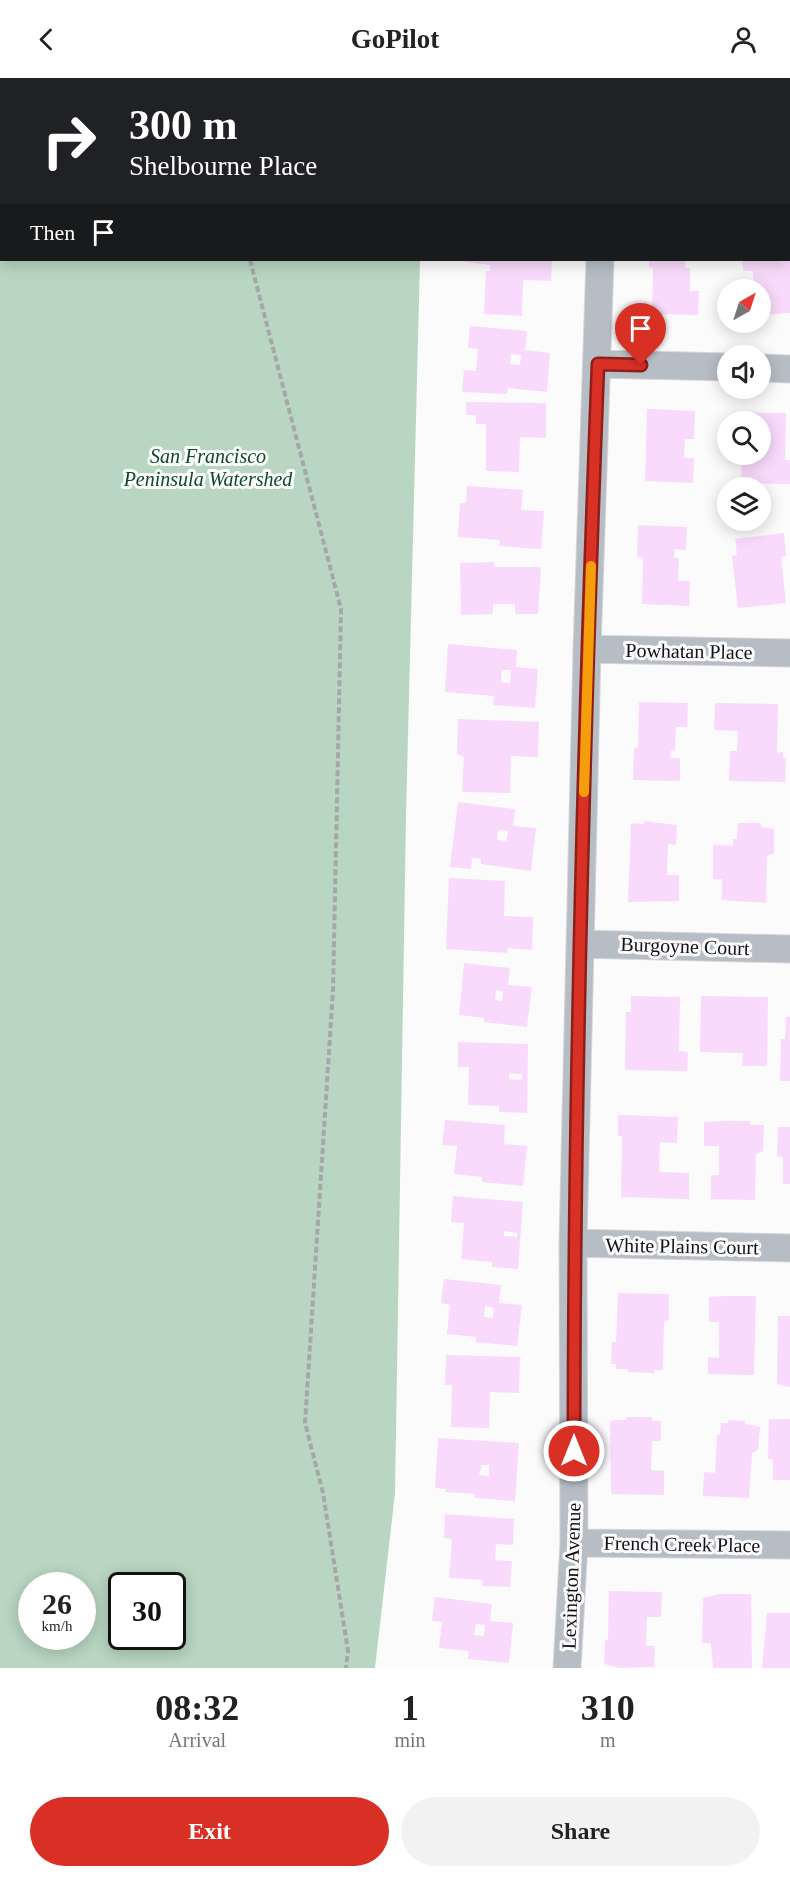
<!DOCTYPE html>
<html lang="en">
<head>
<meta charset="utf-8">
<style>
  body { margin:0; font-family:Georgia,serif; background:#f2f2f2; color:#222; height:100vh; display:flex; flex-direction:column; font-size:22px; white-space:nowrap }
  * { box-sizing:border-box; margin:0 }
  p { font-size:20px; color:#767676 }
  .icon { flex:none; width:33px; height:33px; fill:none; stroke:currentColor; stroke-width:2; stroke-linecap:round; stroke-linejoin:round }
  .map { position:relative; height:1590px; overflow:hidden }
  .side { display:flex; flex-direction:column; background:#fff; flex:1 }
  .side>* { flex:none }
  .banner { position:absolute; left:0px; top:0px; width:790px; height:183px; box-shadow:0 3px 15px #0003; background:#202124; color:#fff; overflow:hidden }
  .needle { width:39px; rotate:39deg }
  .tools { position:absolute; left:717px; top:201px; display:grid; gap:12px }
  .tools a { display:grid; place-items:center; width:54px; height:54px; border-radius:50%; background:#fff; box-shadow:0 3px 15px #0003; font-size:30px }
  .speed { position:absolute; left:18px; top:1494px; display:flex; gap:12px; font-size:30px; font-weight:700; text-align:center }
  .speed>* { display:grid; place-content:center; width:78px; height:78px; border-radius:50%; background:#fff; box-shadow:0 3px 15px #0003; line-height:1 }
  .speed small { font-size:15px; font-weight:400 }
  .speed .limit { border:3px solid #111; border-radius:9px; background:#fff; color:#111 }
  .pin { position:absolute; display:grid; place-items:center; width:51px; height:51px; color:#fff; margin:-62px -26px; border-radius:50% 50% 50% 0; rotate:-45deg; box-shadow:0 0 6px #0007 }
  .pin .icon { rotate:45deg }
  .me { position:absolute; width:66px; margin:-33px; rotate:0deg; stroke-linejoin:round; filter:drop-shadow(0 0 4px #0008) }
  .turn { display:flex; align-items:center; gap:21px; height:126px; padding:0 30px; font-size:27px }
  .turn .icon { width:78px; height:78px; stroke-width:2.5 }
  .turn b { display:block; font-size:42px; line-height:51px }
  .then { display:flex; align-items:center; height:57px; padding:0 30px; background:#0003; gap:12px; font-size:22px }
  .eta { display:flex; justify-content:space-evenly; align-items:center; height:102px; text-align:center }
  .eta b { font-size:36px; font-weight:700; line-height:42px }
  .cta { display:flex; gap:12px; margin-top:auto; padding:12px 30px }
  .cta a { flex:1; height:69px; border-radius:36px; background:#d93025; color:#fff; font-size:24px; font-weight:700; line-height:69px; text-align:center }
  .cta a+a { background:#f2f2f2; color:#222 }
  header { display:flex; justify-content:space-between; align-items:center; height:78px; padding:0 30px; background:#fff; font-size:27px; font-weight:700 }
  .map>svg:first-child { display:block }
</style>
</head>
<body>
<header><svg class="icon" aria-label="back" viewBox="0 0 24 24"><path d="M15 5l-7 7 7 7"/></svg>GoPilot<svg class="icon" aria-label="person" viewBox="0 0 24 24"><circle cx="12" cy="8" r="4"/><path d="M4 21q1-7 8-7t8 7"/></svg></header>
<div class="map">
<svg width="790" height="1590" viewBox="0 0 790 1590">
  <rect width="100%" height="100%" fill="#fbfbfb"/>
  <path fill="#b8d6c1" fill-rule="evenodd" d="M0 0H425L2 2V182H420L406 736 395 1415 375 1590H0ZM32 1508H82V1558H32ZM122 1508H172V1558H122Z"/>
  <path fill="#f9dafc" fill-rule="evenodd" d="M466 182H552L551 203 523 202 522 238 484 236 486 193H490V187L465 184Z
    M649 182H685V190H690V213H699L698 237 652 236 653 190 649 189Z
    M742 182H790V235L760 237V212H754L753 193H743Z
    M470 248 527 253 525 272 550 275 547 314 508 310 507 316 462 314 464 292 476 293 478 271 468 270ZM511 276 521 277 520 287 510 286Z
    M466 324 546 325V360L520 359 519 394 486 393V346H476V337H466Z
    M647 331 695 333 694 361H685L684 380H694L693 405 645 403Z
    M736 334 786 335 785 382H790V406L741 405 742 381 747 382V376H760V344H736Z
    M467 408 523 412 521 432 544 433 541 471 499 468 500 462 458 459 460 425H466Z
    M638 447 687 449 686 472 675 471 674 480H679L678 503H690L689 528 642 526 643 480 637 479Z
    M784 455 786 478 781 479 786 525 738 530 732 478 737 477 735 461Z
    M494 484V489H541L538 536H515V526H493V536L461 537 460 485Z
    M448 566 517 572 516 589 538 591 535 630 493 627 494 618 445 614ZM502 592H511L510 605 501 604Z
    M639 624 688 625 687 649H676L675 672H671L670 680H680V703L633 702 634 670H638Z
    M715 625 778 626 777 675 783 674V680H786L785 704 729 703 730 673H737L738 653 714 652Z
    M458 641 539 644 538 679 511 678 510 715 462 714 464 679 457 676Z
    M458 724 515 731 513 748 536 750 531 793 481 786V781L472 780 471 791 450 789ZM498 752 508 753 506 763 497 762Z
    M644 743 677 747 676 767 668 766 667 797H679V823L628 824 631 745 644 746Z
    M738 745H761V749L774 751V775L767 778 766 825 722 822V801H713V767L733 768V761H737Z
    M449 800 505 803 504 838 533 839 532 872 508 870 507 875 446 871Z
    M464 885 510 890 508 907 532 909 527 949 484 944V940L459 937ZM496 912 503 913 502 923 495 922Z
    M631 918 680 919 679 973 688 974 687 993 625 992 626 934H631Z
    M701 918 768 919 767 988H742L743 975 700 974Z
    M786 939H790V1003H780L781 961H785Z
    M458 964 528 966 527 1035 499 1034V1028L468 1027 469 989H458ZM509 996H522V1002L509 1001Z
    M618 1037 678 1039 677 1065 660 1064 659 1094 689 1095V1121L621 1119 622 1058H618Z
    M445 1042 505 1047 504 1066 527 1068 523 1108 482 1104V1099L454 1096 457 1068 442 1067Z
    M728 1043H750V1047H764L763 1073 756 1076 755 1122 711 1121V1097H719V1068H704V1044Z
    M778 1049H790V1106H783V1079L777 1078Z
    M453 1118 523 1124 518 1191 492 1189V1184L461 1181 464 1145 451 1144ZM504 1153 517 1155V1159L504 1158Z
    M444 1201 501 1207 499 1225 522 1227 517 1268 476 1264V1259L447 1256 450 1227 441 1225ZM485 1228 494 1230 493 1240 484 1239Z
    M618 1215 669 1216V1242L664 1243 663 1292H654V1295L628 1294V1291H616V1286H611L612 1264H616Z
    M726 1218H756L754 1297 708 1296V1279L719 1280V1244H709V1219Z
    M778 1238H790V1309L777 1306Z
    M446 1277 520 1279 519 1315 490 1314 489 1350 451 1349 452 1307H445Z
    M627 1339H652V1343H661V1363H652L651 1392 664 1393V1417L611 1416 610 1344 613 1342H626Z
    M769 1341H790V1402H773V1381H768Z
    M728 1342 745 1343V1346L760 1349 758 1372 752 1375 749 1420 703 1418 704 1394 715 1395 717 1357H720L721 1345H728Z
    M438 1360 519 1365 515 1423 475 1420V1416L445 1414 446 1411 435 1410ZM482 1387H489V1398L479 1397Z
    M445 1436 514 1441 513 1467 496 1466 495 1482 512 1483 510 1509 482 1508 483 1502 449 1500 452 1461 444 1460Z
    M609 1513 662 1514 661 1539H647L646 1568H655L654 1589 621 1590 604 1586 605 1562H608Z
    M719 1516H751L752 1590H713L711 1565H702L703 1520Z
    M435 1519 492 1526 490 1543 513 1545 509 1585 468 1581 469 1573 439 1570 442 1544 432 1543ZM476 1546 485 1547 484 1558 474 1557Z
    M767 1535H790V1590H762Z"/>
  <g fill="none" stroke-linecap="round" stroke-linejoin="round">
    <g stroke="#d6d5d7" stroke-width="29">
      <path id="minor" d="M603 0V2
        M598 286 728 289
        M760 290 790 291
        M587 571 790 575
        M580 866 790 871
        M573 1165 790 1170
        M574 1465 790 1467
        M567 1590 574 1465 573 1165 587 571 600 182"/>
    </g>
    <path stroke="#a7a6a9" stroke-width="4" stroke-dasharray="6 3" stroke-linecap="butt" d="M203 0V2
      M250 182 341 531 333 912 305 1345 323 1415 348 1573 346 1590"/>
    <use href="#minor" stroke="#b6bdc5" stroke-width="27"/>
  </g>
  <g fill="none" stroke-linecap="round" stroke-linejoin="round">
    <g stroke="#8d1f18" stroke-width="15">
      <path id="route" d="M574 1373C574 1010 584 648 598 286L641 287"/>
    </g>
    <use href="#route" stroke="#d93025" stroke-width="10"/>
    <path stroke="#f59e0b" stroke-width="10" d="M584 714 591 488"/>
  </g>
  <g text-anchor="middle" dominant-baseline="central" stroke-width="6" stroke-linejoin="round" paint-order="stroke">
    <g font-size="20" font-style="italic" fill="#0e4829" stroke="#fbfbfb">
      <text x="208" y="378">San Francisco<tspan x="208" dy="23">Peninsula Watershed</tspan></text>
    </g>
    <g font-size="20" fill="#131018" stroke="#fbfbfb">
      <text transform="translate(689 573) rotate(1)">Powhatan Place</text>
      <text transform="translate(685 868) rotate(2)">Burgoyne Court</text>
      <text transform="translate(682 1168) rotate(1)">White Plains Court</text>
      <text transform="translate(682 1466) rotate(1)">French Creek Place</text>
      <text transform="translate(571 1498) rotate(-88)">Lexington Avenue</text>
    </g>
  </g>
</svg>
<div class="tools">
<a><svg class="needle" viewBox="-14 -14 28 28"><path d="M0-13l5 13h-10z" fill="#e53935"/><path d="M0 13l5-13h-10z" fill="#767676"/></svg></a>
<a><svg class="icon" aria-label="sound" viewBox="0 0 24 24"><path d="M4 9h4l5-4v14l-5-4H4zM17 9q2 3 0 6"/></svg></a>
<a><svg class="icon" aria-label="search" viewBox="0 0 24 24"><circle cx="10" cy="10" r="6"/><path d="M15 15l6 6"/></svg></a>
<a><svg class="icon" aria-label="layers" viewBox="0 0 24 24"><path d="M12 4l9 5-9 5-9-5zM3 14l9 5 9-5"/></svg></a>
</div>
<div class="speed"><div>26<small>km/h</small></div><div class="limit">30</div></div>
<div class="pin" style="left:641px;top:287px;background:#d93025"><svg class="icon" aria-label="arrive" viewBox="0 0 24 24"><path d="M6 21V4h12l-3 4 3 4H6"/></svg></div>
<svg class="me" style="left:574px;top:1373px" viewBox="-20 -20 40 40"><circle r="17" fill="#d93025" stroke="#fff" stroke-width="3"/><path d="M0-11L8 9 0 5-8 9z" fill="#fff"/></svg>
<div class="banner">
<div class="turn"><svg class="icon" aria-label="right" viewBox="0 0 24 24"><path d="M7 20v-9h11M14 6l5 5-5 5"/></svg><div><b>300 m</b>Shelbourne Place</div></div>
<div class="then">Then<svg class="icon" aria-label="arrive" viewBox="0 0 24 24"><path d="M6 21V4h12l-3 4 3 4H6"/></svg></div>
</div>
</div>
<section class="side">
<div class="eta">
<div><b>08:32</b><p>Arrival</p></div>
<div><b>1</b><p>min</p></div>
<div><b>310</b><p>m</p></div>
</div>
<div class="cta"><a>Exit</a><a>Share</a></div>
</section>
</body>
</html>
